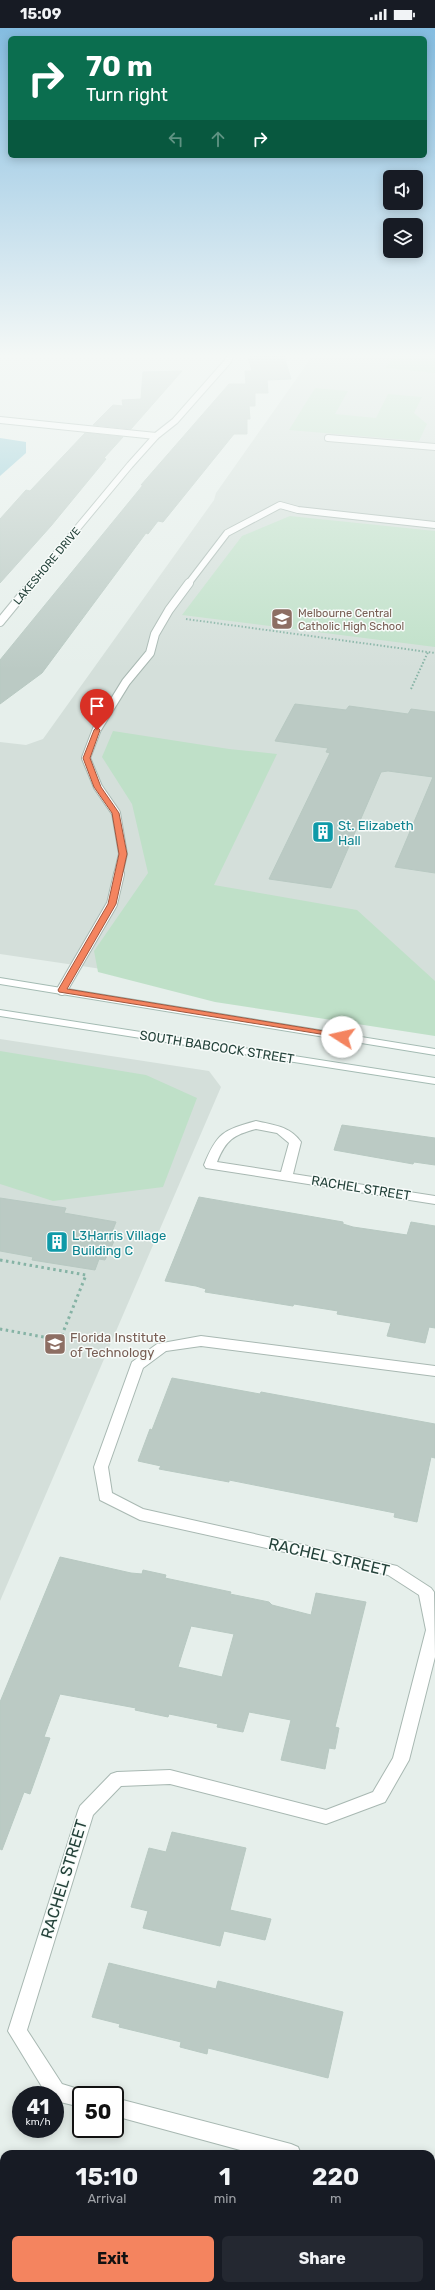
<!DOCTYPE html>
<html lang="en">
<head>
<meta charset="utf-8">
<style>
  body { margin:0; font-family:Rubik,sans-serif; background:#242831; color:#f1f3f6; height:100vh; display:flex; flex-direction:column; font-size:15px; white-space:nowrap }
  * { box-sizing:border-box; margin:0 }
  p { font-size:13px; color:#9ea1a6 }
  .icon { flex:none; width:22px; height:22px; fill:none; stroke:currentColor; stroke-width:2; stroke-linecap:round; stroke-linejoin:round }
  .map { position:relative; flex:1; overflow:hidden }
  .details { position:absolute; left:0px; top:2122px; width:435px; height:140px; display:flex; flex-direction:column; background:#171b24; border-radius:12px 12px 0 0; box-shadow:0 2px 10px #0003 }
  .details>* { flex:none }
  .banner { position:absolute; left:8px; top:8px; width:419px; height:122px; border-radius:6px; box-shadow:0 2px 10px #0003; background:#0b6e4f; color:#fff; overflow:hidden }
  .buttons { position:absolute; left:383px; top:142px; display:grid; gap:8px }
  .buttons a { display:grid; place-items:center; width:40px; height:40px; border-radius:6px; background:#171b24; box-shadow:0 2px 10px #0003; font-size:20px }
  .speed { position:absolute; left:12px; top:2058px; display:flex; gap:8px; font-size:20px; font-weight:700; text-align:center }
  .speed>* { display:grid; place-content:center; width:52px; height:52px; border-radius:50%; background:#171b24; box-shadow:0 2px 10px #0003; line-height:1 }
  .speed small { font-size:10px; font-weight:400 }
  .speed .limit { border:2px solid #111; border-radius:6px; background:#fff; color:#111 }
  .pin { position:absolute; display:grid; place-items:center; width:34px; height:34px; color:#fff; margin:-41px -17px; border-radius:50% 50% 50% 0; rotate:-45deg; box-shadow:0 0 4px #0007 }
  .pin .icon { rotate:45deg }
  .me { position:absolute; width:44px; margin:-22px; rotate:280deg; stroke-linejoin:round; filter:drop-shadow(0 0 3px #0008) }
  .turn { display:flex; align-items:center; gap:14px; height:84px; padding:0 12px; font-size:18px }
  .turn .icon { width:52px; height:52px; stroke-width:2.5 }
  .turn b { display:block; font-size:28px; line-height:34px }
  .lanes { display:flex; align-items:center; height:38px; padding:0 12px; background:#0003; justify-content:center; gap:20px; direction:ltr }
  .lanes .off { opacity:.35 }
  .eta { display:flex; justify-content:space-evenly; align-items:center; height:68px; text-align:center }
  .eta b { font-size:24px; font-weight:700; line-height:28px }
  .primary-button { display:flex; gap:8px; margin-top:auto; padding:8px 12px }
  .primary-button a { flex:1; height:46px; border-radius:6px; background:#f4845f; color:#111; font-size:16px; font-weight:700; line-height:46px; text-align:center }
  .primary-button a+a { background:#242831; color:#f1f3f6 }
  .status { display:flex; justify-content:space-between; align-items:center; height:28px; padding:0 20px; background:#171b24; direction:ltr }
  .status svg { height:11px; fill:currentColor }
  .map>svg:first-child { display:block }
</style>
</head>
<body>
<div class="status"><b>15:09</b><svg viewBox="0 0 49 12"><path d="M0 12V9h3v3zM5 12V6h3v6zM10 12V3h3v9zM15 12V0h3v12zM26 1h20v11H26zM47 4h2v5h-2z"/></svg></div>
<div class="map">
<svg width="435" height="2262" viewBox="0 0 435 2262">
  <rect width="100%" height="100%" fill="#e6efeb"/>
  <path fill="#d4dfda" d="M314 326H435V990L0 926V714L26 717 43 711 214 472 216 465Z
    M0 1011 209 1043 221 1059 0 1573Z"/>
  <path fill="#bfe0c8" d="M395 326H435V345L386 340Z
    M315 360 348 363 335 386 376 390 388 366 422 369 414 385 427 396 419 413 289 402Z
    M290 488 435 503V619L182 587 242 508Z
    M113 703 229 721 277 726 214 857 357 882 435 953V1008L215 974 98 944 94 923 148 845 132 776 102 729Z
    M0 1023 146 1047 197 1070 163 1159 53 1173 0 1156Z"/>
  <path fill="#8ec9d4" d="M0 410 26 414V425L0 448Z"/>
  <path fill="#bbcac4" stroke="#b8c9c2" fill-rule="evenodd" d="M284 328 291 351 267 352 268 365H255V378H249L250 391H247V406H234L163 494 158 493 148 506 146 505 42 645 0 676V632L143 457H141L229 356H246L245 343H252L248 329Z
    M182 343 131 401 93 397 113 377 123 378 122 372 141 371 143 344Z
    M85 405 123 409 104 430 106 431 51 498 0 555V491L26 462 30 463Z
    M295 676 346 682 349 678 408 686 411 681 435 684V845L395 839 433 749 388 743 381 744 331 860 269 851 330 725 326 724 328 720 275 713Z
    M342 1097 435 1110V1137L414 1134 413 1136 334 1122Z
    M199 1169 343 1194V1196L353 1199 407 1207 411 1194 435 1198V1300L429 1299 425 1315 387 1308 391 1295 337 1286 338 1283 294 1276 293 1278 205 1264 206 1261 196 1258 165 1253Z
    M0 1170 66 1180 64 1185 116 1194 112 1204 118 1205 105 1232 99 1231 95 1242 32 1232 33 1229 0 1223Z
    M172 1350 260 1366 261 1364 435 1396V1430L431 1429 417 1494 394 1489 395 1485 229 1452V1454L159 1441 161 1438 138 1433 150 1401 152 1402Z
    M60 1529 131 1545 142 1546 143 1542 166 1547 165 1550 231 1564 230 1566 269 1574 272 1577 311 1587 316 1565 366 1574 335 1699 339 1700 335 1721 329 1720 325 1741 281 1732 291 1692 249 1684 243 1704 217 1699 218 1696 169 1686 168 1689 135 1682 136 1680 60 1666 44 1709 50 1710 30 1766 24 1764 2 1822 0 1821V1674ZM191 1598 234 1606 222 1649 178 1639Z
    M172 1804 246 1820 230 1882 271 1891 265 1912 224 1903 220 1918 143 1900 148 1883 131 1879 149 1820 166 1824Z
    M109 1935 216 1961 218 1953 343 1984 328 2050 208 2020 207 2026 180 2019 181 2014 119 1999 120 1996 92 1989Z"/>
  <g fill="none" stroke-linecap="round" stroke-linejoin="round">
    <g stroke="#a8b8b2" stroke-width="8">
      <path id="lane-far2" d="M0 392 156 408
        M328 410 435 419
        M31 556 130 437 156 408 175 393 228 333 231 326
        M188 556 227 505 280 477 298 482 435 497"/>
    </g>
    <g stroke="#a8b8b2" stroke-width="10">
      <path id="lane-far1" d="M0 594 32 555
        M118 847 123 826 116 785 98 759 86 730 97 701 126 654 150 625 155 606 169 582 189 555"/>
    </g>
    <g stroke="#a8b8b2" stroke-width="12">
      <path id="lane" d="M62 962 112 876 119 846"/>
    </g>
    <g stroke="#a8b8b2" stroke-width="2">
      <path id="street" d="M256 1093C273 1097 290 1098 301 1114L293 1146 435 1168V1176L206 1140 204 1137C217 1105 223 1102 256 1093ZM256 1101 277 1105 289 1115 281 1144 217 1134C226 1112 233 1107 256 1101Z
        M201 1308 435 1338V1348L201 1318 166 1323 143 1340 108 1439 112 1465 143 1481 397 1538 431 1560 434 1564 435 1629 409 1732 385 1774 326 1796 170 1756 121 1758 93 1787 27 2002 62 2056 88 2064 89 2067H81V2079L56 2073 55 2067H47L8 2003 78 1783 80 1778 111 1746 117 1744 170 1742 326 1782 373 1764 393 1730 426 1602 419 1567 388 1547 140 1492 100 1472 94 1439 132 1334 157 1316Z
        M115 2070 291 2116 298 2119 301 2126H255L115 2088Z
        M431 2153 435 2154V2174L431 2173Z
        M284 2258H304L303 2262H283Z"/>
    </g>
    <g stroke="#a4bbb3" stroke-width="2">
      <path id="secondary" d="M0 950 435 1021V1027L0 956Z
        M0 982 435 1050V1056L0 988Z"/>
    </g>
    <path stroke="#86b3a5" stroke-width="2" stroke-dasharray="1.5 2" stroke-linecap="butt" d="M186 591 435 625
      M411 661 428 624"/>
    <path stroke="#86b3a5" stroke-width="3" stroke-dasharray="2.5 3.5" stroke-linecap="butt" d="M0 1232 86 1247 60 1312 0 1301"/>
    <use href="#lane-far2" stroke="#fff" stroke-width="6"/>
    <use href="#lane-far1" stroke="#fff" stroke-width="8"/>
    <use href="#lane" stroke="#fff" stroke-width="10"/>
    <use href="#street" fill="#fff" fill-rule="evenodd"/>
    <use href="#secondary" fill="#fff" fill-rule="evenodd"/>
  </g>
  <linearGradient id="sky" x2="0" y2="1"><stop stop-color="#84bce0"/><stop offset="0.51" stop-color="#f4f8f6"/><stop offset="1" stop-color="#f4f8f6" stop-opacity="0"/></linearGradient>
  <rect width="435" height="642" fill="url(#sky)"/>
  <path fill="#f4845f" stroke="#9f563e" d="M97 699 100 702 90 730 101 759 119 785 127 826 116 876 67 961 342 1006 346 1009 345 1010 59 964 58 962 108 876 119 826 112 785 94 759 83 730 94 702Z"/>
  <defs>
    <g id="school-square" transform="scale(1.15)"><rect x="-9" y="-9" width="18" height="18" rx="4" fill="#8d6e63" stroke="#f7fbf9"/><path d="M0-5L7-2L0 1L-7-2ZM-4 1L0 2.5L4 1V4Q0 6-4 4Z" fill="#fff"/></g>
    <g id="building-square" transform="scale(1.15)"><rect x="-9" y="-9" width="18" height="18" rx="4" fill="#0f9aa8" stroke="#f7fbf9"/><path d="M-4-6H4V6H1V3H-1V6H-4ZM-2.5-4.3h1.7v1.8h-1.7ZM.8-4.3h1.7v1.8H.8ZM-2.5-1h1.7V.8h-1.7ZM.8-1h1.7V.8H.8Z" fill="#fff"/></g>
    <g id="university-square" transform="scale(1.15)"><rect x="-9" y="-9" width="18" height="18" rx="4" fill="#8d6e63" stroke="#f7fbf9"/><path d="M0-5L7-2L0 1L-7-2ZM-4 1L0 2.5L4 1V4Q0 6-4 4Z" fill="#fff"/></g>
  </defs>
  <g fill-rule="evenodd">
    <use href="#school-square" x="282" y="591"/>
    <use href="#building-square" x="323" y="804"/>
    <use href="#building-square" x="57" y="1214"/>
    <use href="#university-square" x="55" y="1316"/>
  </g>
  <g text-anchor="middle" dominant-baseline="central" stroke-width="3" stroke-linejoin="round" paint-order="stroke">
    <g font-size="11" fill="#24423a" stroke="#f7fbf9">
      <text transform="translate(47 538) rotate(-50)">LAKESHORE DRIVE</text>
    </g>
    <g font-size="11" fill="#785e54" stroke="#f7fbf9" text-anchor="start">
      <text x="298" y="585">Melbourne Central<tspan x="298" dy="13">Catholic High School</tspan></text>
    </g>
    <g font-size="13" fill="#0d838f" stroke="#f7fbf9" text-anchor="start">
      <text x="338" y="797">St. Elizabeth<tspan x="338" dy="15">Hall</tspan></text>
      <text x="72" y="1207">L3Harris Village<tspan x="72" dy="15">Building C</tspan></text>
    </g>
    <g font-size="13" fill="#24423a" stroke="#f7fbf9">
      <text transform="translate(217 1019) rotate(9)">SOUTH BABCOCK STREET</text>
      <text transform="translate(361 1160) rotate(9)">RACHEL STREET</text>
    </g>
    <g font-size="13" fill="#785e54" stroke="#f7fbf9" text-anchor="start">
      <text x="70" y="1309">Florida Institute<tspan x="70" dy="15">of Technology</tspan></text>
    </g>
    <g font-size="16" fill="#24423a" stroke="#f7fbf9">
      <text transform="translate(329 1529) rotate(13)">RACHEL STREET</text>
      <text transform="translate(64 1851) rotate(-73)">RACHEL STREET</text>
    </g>
  </g>
</svg>
<div class="buttons">
<a><svg class="icon" aria-label="sound" viewBox="0 0 24 24"><path d="M4 9h4l5-4v14l-5-4H4zM17 9q2 3 0 6"/></svg></a>
<a><svg class="icon" aria-label="layers" viewBox="0 0 24 24"><path d="M12 4l9 5-9 5-9-5zM3 14l9 5 9-5"/></svg></a>
</div>
<div class="speed"><div>41<small>km/h</small></div><div class="limit">50</div></div>
<div class="pin" style="left:97px;top:702px;background:#d93025"><svg class="icon" aria-label="arrive" viewBox="0 0 24 24"><path d="M6 21V4h12l-3 4 3 4H6"/></svg></div>
<svg class="me" style="left:342px;top:1009px" viewBox="-20 -20 40 40"><circle r="19" fill="#fff"/><path d="M0-13L10 11 0 6-10 11z" fill="#f4845f"/></svg>
<div class="banner">
<div class="turn"><svg class="icon" aria-label="right" viewBox="0 0 24 24"><path d="M7 20v-9h11M14 6l5 5-5 5"/></svg><div><b>70 m</b>Turn right</div></div>
<div class="lanes"><svg class="icon off" aria-label="left" viewBox="0 0 24 24"><path d="M17 20v-9H6M10 6l-5 5 5 5"/></svg><svg class="icon off" aria-label="ahead" viewBox="0 0 24 24"><path d="M12 20V5M6 11l6-6 6 6"/></svg><svg class="icon" aria-label="right" viewBox="0 0 24 24"><path d="M7 20v-9h11M14 6l5 5-5 5"/></svg></div>
</div>
<section class="details">
<div class="eta">
<div><b>15:10</b><p>Arrival</p></div>
<div><b>1</b><p>min</p></div>
<div><b>220</b><p>m</p></div>
</div>
<div class="primary-button"><a>Exit</a><a>Share</a></div>
</section>
</div>
</body>
</html>
